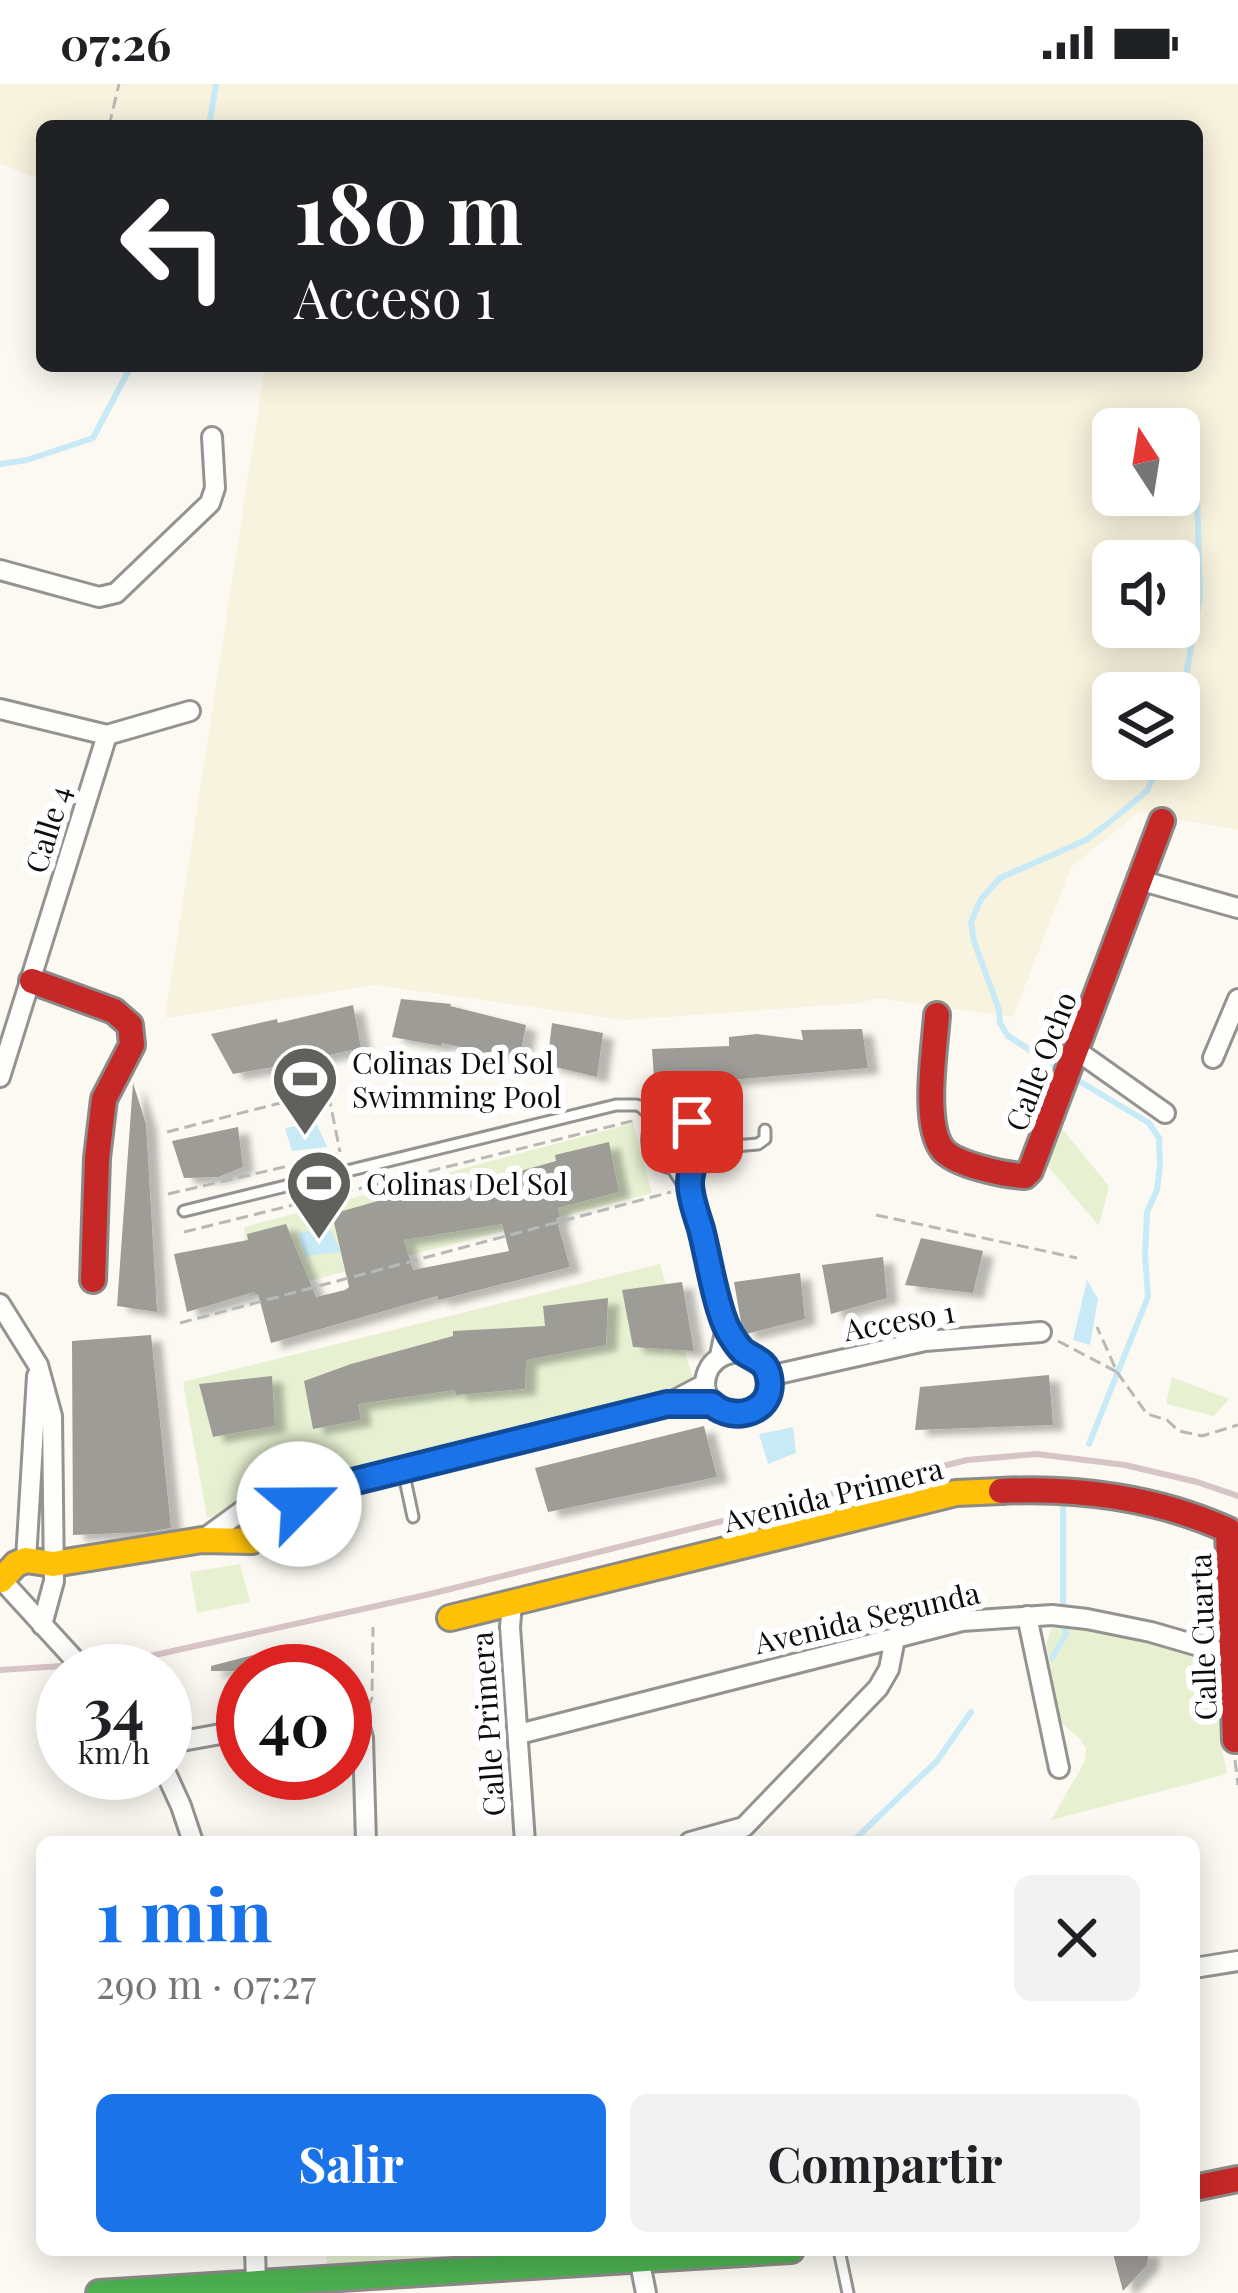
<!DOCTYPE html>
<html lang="es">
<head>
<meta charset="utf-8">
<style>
  body { margin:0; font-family:"Playfair Display",serif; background:#f2f2f2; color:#202124; height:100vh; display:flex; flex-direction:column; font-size:45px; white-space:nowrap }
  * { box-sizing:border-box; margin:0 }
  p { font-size:39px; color:#757577 }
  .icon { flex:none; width:66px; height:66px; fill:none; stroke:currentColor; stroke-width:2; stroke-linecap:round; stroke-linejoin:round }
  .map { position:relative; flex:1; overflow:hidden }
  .side { position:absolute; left:36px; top:1752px; width:1164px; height:420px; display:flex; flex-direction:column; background:#fff; border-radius:18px; box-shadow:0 6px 30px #0003 }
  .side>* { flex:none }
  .guide { position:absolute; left:36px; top:36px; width:1167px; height:252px; border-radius:18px; box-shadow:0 6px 30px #0003; background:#202124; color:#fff; overflow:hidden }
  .needle { width:78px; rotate:348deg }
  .tools { position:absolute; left:1092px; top:324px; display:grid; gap:24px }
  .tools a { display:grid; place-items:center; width:108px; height:108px; border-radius:18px; background:#fff; box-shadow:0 6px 30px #0003; font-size:60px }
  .speed { position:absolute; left:36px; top:1560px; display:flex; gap:24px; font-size:60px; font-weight:700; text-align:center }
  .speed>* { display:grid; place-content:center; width:156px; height:156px; border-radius:50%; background:#fff; box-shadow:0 6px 30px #0003; line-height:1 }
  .speed small { font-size:30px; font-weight:400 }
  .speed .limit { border:18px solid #d22; background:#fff; color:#111 }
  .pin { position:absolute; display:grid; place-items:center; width:102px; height:102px; color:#fff; margin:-51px; border-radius:24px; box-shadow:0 6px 18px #0006 }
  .me { position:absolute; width:132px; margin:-66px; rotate:67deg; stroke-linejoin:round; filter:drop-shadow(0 0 9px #0008) }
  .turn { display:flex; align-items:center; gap:42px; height:252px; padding:0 60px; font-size:54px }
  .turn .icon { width:156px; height:156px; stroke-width:2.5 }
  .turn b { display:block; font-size:84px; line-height:102px }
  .round { display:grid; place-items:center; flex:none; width:126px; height:126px; border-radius:18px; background:#f2f2f2 }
  .head { display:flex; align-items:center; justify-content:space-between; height:204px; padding:0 60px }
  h1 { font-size:72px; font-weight:700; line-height:90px; color:#1a73e8 }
  .action { display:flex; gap:24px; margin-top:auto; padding:24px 60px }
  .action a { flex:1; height:138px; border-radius:18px; background:#1a73e8; color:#fff; font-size:48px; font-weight:700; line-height:138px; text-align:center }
  .action a+a { background:#f2f2f2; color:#202124 }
  .status { display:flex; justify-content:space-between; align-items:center; height:84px; padding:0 60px; background:#fff; direction:ltr }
  .status svg { height:33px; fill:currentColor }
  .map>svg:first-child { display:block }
</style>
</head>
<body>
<div class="status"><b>07:26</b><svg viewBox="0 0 49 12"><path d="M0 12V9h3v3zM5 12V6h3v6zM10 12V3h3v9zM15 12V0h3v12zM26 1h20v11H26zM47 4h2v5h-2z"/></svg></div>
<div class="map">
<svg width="1238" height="2209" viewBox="0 0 1238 2209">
  <defs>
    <filter id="shadow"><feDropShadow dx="11" dy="6" stdDeviation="3" flood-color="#0004"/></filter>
  </defs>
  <rect width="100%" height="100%" fill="#fbf9f2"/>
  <path fill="#f8f3de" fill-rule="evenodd" d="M0 0H1238V746L1139 728 1071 783 1013 933 878 914 860 919 624 936 374 901 165 934 265 282H1197V42H42V96L0 80ZM1113 345H1179V411H1113ZM1113 477H1179V543H1113ZM1113 609H1179V675H1113Z"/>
  <path fill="#e7f1d2" d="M633 1039 652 1109 250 1212 244 1143Z
    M1059 1041 1109 1102 1099 1142 1045 1079Z
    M660 1180 694 1299 207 1434 183 1298Z
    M1172 1293 1229 1315 1214 1332 1166 1320Z
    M240 1480 250 1518 197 1529 190 1488Z
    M1073 1541 1143 1554 1225 1580 1230 1662 1222 1664 1227 1690 1051 1736 1085 1677 1086 1664 1079 1654 1060 1638 1046 1559 1052 1544Z
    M326 2166H444L445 2175 327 2182Z"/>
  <path fill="#c8eaf6" d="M316 1038 327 1063 292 1067 285 1044Z
    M329 1143 341 1168 305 1172 298 1149Z
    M1087 1196 1098 1215 1090 1261 1073 1256Z
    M793 1343 796 1369 768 1380 759 1350Z"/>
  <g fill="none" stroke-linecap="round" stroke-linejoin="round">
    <path stroke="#c8eaf6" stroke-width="6" d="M209 42 216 0
      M0 380 27 376 93 354 131 282
      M1179 632 1200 512 1197 407 1179 345
      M1063 987 1008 952 1000 939 999 926 974 857 971 838 981 815 1000 794 1086 756 1106 741 1147 707 1161 675
      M1074 994 1149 1039 1159 1054 1160 1081 1157 1106 1147 1128 1145 1170 1148 1213 1089 1360
      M1063 1522V1422
      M1052 1574 1066 1550 1065 1542
      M852 1758 937 1677 971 1628
      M455 2172V2166"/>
  </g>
  <path fill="#9e9c97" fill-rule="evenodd" filter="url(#shadow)" d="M401 915 451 920 450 922 526 941 519 976 442 959 441 962 392 953Z
    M353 921 361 964 285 981 233 990 211 950 277 935 278 939Z
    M552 939 603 949 597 993 547 981Z
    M862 945 868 984 707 998V1005L655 1008 652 965 729 962V953L757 950 803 956 801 946Z
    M133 999 146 1040 157 1228 117 1222Z
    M238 1043 243 1083 218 1093 184 1094 172 1057Z
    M609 1058 619 1108 558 1124 560 1133 556 1134 570 1183 439 1216 437 1212 271 1259 258 1210H255L254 1208 187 1228 174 1170 248 1156 247 1150 286 1140 316 1213 345 1206 349 1203 332 1130 392 1113 475 1096V1100L556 1077 555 1071ZM502 1140 509 1167 413 1186 404 1156Z
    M921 1154 983 1167 973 1209 905 1201Z
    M883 1173 887 1214 831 1230 822 1181Z
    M800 1189 805 1235 746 1250 742 1244 734 1198Z
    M682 1198 694 1267 633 1263 622 1206Z
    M608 1214 606 1261 526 1276 525 1305 456 1311 455 1306 358 1320 361 1336 313 1345 304 1297 351 1280 453 1252V1247L545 1242 543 1222Z
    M151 1251 171 1444 147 1448 73 1451 72 1257Z
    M1049 1291 1053 1341 915 1346 920 1303Z
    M272 1292 275 1342 213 1353 199 1300Z
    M704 1342 717 1393 548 1428 535 1384Z
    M268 1567 274 1587H211V1582Z
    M1112 2166H1149L1147 2181 1123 2207Z"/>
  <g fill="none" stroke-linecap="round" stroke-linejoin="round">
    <g stroke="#949390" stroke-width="15">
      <path id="lane" d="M641 1023 651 1032 657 1043
        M699 1065 758 1060 765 1055V1046
        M184 1127 616 1021H636L675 1032
        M403 1386 413 1433
        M839 2166 848 2209"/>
    </g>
    <g stroke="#949390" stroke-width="24">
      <path id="street" d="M0 486 99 513 116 509 210 419 215 404 212 353
        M0 625 107 651 190 627
        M1139 796 1238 824
        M1076 966 1165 1029
        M1213 974 1238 915
        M0 993 107 651
        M652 1056a24 24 0 1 1 48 0a24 24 0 1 1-48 0Z
        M675 1080 690 1103 726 1243
        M0 1220 38 1281 52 1332 54 1497 42 1541
        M720 1272 726 1243C730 1250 736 1261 742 1267 751 1273 759 1273 765 1283 771 1292 771 1301 768 1311 751 1353 687 1322 710 1283 718 1271 730 1268 743 1268
        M769 1292 925 1257 1041 1248
        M264 1419 667 1320 705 1300
        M202 1456 246 1424
        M26 1476 37 1292
        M0 1494 85 1587
        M512 1519 510 1543 525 1758
        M1027 1532 1059 1684
        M345 1631 360 1643 363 1654 366 1758
        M519 1650 962 1537 1052 1531 1087 1535 1151 1548 1230 1571
        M165 1660 243 1646
        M165 1687 181 1722 193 1758
        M690 1758 744 1743 878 1604 889 1585 895 1554
        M1194 1884 1238 1877
        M255 2166 256 2197
        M640 2179 646 2209"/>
    </g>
    <g stroke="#8b8a87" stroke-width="30">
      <path id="fast" d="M99 2209 791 2166"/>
    </g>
    <g stroke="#8b8a87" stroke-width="30">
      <path id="slow" d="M1 1496 16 1480 26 1476 53 1480 202 1456 252 1457
        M450 1534 956 1409 1001 1407"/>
    </g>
    <g stroke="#8b8a87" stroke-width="30">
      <path id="jam" d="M32 897 114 927 130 941 132 961 104 1015 97 1074 93 1196
        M937 931C935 963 922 1041 943 1066 956 1081 1005 1091 1025 1092L1030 1087 1162 737
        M1001 1407C1077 1403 1158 1414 1228 1446L1235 1656
        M270 1451 316 1407
        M1194 2104 1238 2095"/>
    </g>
    <path stroke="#b8b8b6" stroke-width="3" stroke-dasharray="12 6" stroke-linecap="butt" d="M109 42 119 0
      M325 993 340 1068
      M167 1048 327 1007
      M648 1056 649 1065 655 1075
      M168 1110 340 1070
      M876 1131 1077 1174
      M184 1148 636 1036
      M180 1239 671 1108
      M1058 1257 1117 1288 1097 1243
      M1117 1288 1147 1330 1167 1336 1179 1347 1202 1352 1238 1341
      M368 1624 372 1614 373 1543
      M1235 1676 1238 1701"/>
    <use href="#lane" stroke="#fefefd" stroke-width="9"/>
    <use href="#street" stroke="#fefefd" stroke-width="18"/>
    <use href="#fast" stroke="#4caf50" stroke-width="24"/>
    <use href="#slow" stroke="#ffc107" stroke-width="24"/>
    <use href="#jam" stroke="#c62828" stroke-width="24"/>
    <path stroke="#d7c4c6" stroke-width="6" d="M0 1586 123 1578 426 1511 967 1376 1037 1370 1125 1381 1197 1398 1238 1412"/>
  </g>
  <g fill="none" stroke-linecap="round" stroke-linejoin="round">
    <g stroke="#114b97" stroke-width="30">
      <path id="route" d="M299 1420 316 1407 667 1320H712C734 1340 776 1328 769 1293 766 1277 756 1276 744 1268 739 1264 731 1252 728 1246 716 1224 708 1171 701 1145 697 1131 690 1114 690 1099 690 1076 709 1059 692 1038"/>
    </g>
    <use href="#route" stroke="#1a73e8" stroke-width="21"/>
  </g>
  <defs>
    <g id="stadium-pin" transform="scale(3.45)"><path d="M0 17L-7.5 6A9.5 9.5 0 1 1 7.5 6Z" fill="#60605d" stroke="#fff"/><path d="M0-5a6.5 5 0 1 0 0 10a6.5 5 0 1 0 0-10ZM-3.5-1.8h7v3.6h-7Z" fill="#fff"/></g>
  </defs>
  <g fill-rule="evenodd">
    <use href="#stadium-pin" x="305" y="995"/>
    <use href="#stadium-pin" x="319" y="1099"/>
  </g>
  <g text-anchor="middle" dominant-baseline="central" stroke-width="12" stroke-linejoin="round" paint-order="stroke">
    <g font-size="30" fill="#0d0d0d" stroke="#fff">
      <text transform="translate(47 745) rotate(-73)">Calle 4</text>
      <text transform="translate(1040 977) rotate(-69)">Calle Ocho</text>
      <text transform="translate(899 1236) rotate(-10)">Acceso 1</text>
      <text transform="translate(833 1410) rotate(-14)">Avenida Primera</text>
      <text transform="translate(867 1533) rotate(-13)">Avenida Segunda</text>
      <text transform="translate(1202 1553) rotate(-92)">Calle Cuarta</text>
      <text transform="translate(487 1640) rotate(-94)">Calle Primera</text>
    </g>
    <g font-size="30" fill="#0d0d0d" stroke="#fff" text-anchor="start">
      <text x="352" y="978">Colinas Del Sol<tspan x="352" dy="34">Swimming Pool</tspan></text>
      <text x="366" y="1099">Colinas Del Sol</text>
    </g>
  </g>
</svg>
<div class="tools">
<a><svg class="needle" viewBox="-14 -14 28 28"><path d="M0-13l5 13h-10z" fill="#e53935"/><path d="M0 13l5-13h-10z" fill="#757577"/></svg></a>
<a><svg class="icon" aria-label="sound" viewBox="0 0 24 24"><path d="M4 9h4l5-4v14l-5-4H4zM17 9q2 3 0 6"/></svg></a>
<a><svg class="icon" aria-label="layers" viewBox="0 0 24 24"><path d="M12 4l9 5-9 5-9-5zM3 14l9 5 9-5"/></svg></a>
</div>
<div class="speed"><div>34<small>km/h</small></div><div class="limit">40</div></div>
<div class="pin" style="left:692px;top:1038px;background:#d93025"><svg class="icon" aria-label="arrive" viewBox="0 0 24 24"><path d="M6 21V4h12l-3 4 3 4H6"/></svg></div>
<svg class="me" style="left:299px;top:1420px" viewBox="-20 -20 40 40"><circle r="19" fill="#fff"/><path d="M0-13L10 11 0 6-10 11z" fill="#1a73e8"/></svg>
<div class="guide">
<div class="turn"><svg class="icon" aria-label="left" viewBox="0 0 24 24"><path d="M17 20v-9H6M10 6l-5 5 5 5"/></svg><div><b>180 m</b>Acceso 1</div></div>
</div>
<section class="side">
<div class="head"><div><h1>1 min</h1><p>290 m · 07:27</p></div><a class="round"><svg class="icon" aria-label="close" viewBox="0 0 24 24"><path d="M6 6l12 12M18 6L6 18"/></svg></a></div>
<div class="action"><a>Salir</a><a>Compartir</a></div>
</section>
</div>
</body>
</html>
